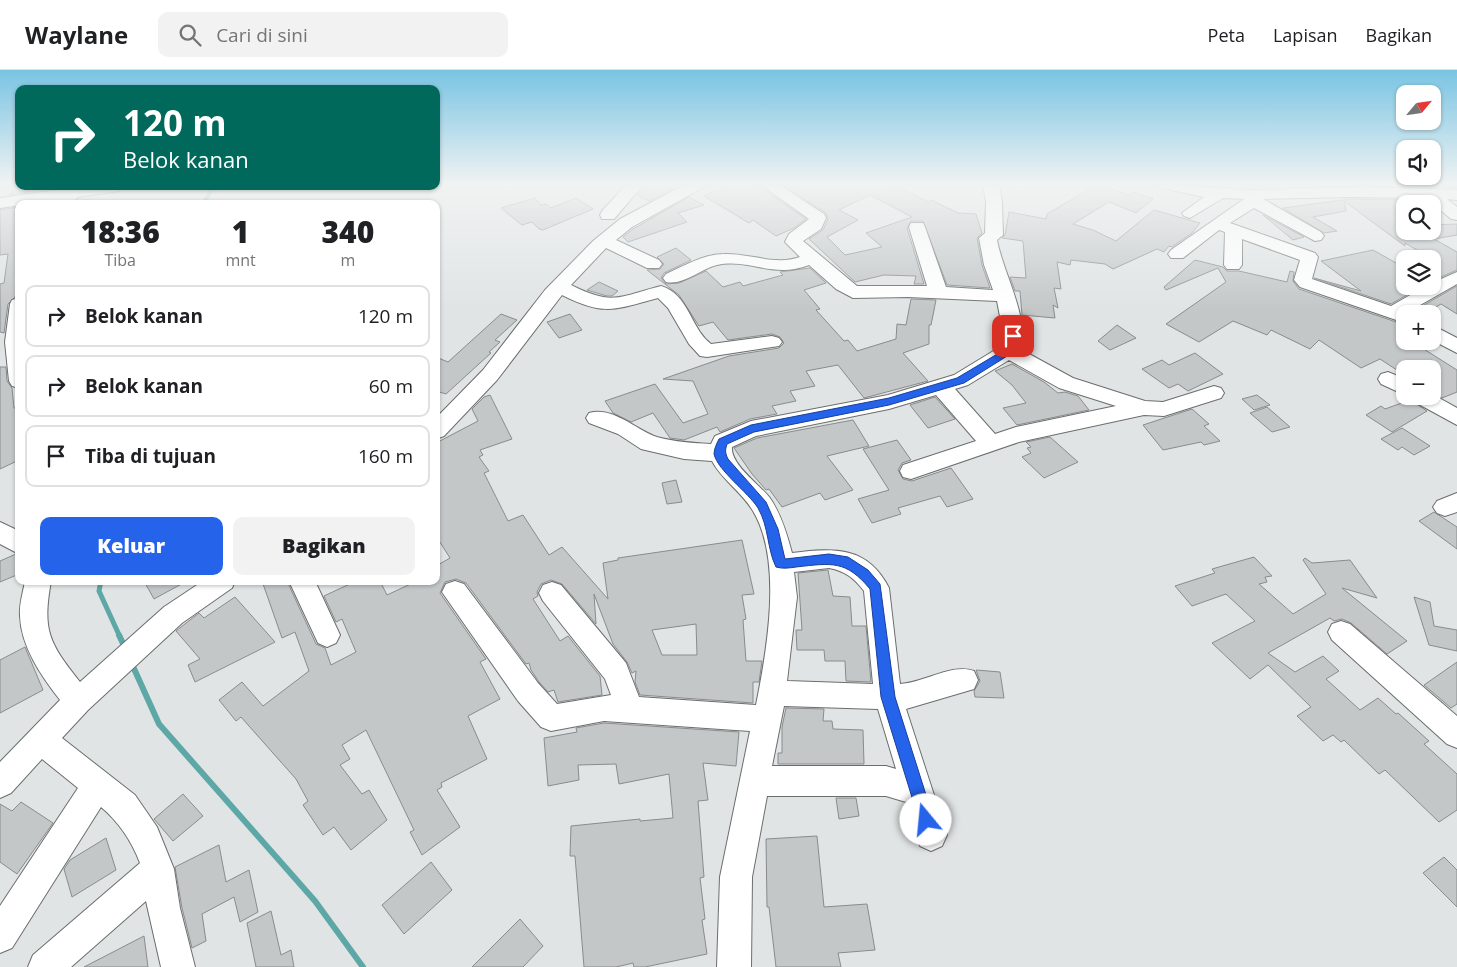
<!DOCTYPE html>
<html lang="id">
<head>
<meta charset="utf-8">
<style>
  body { margin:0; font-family:"Open Sans",sans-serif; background:#f2f2f2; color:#202124; height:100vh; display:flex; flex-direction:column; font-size:19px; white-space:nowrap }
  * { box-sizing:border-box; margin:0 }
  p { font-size:16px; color:#757577 }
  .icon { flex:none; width:28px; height:28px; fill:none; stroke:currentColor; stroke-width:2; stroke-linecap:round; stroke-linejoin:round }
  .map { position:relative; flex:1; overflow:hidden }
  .sheet { position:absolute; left:15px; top:130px; width:425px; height:385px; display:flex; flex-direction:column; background:#fff; border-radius:10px; box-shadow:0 1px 4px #0004 }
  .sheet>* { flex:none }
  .guide { position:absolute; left:15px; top:15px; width:425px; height:105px; border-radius:10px; box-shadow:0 1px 4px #0004; background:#00695c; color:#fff; overflow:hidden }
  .needle { width:32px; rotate:61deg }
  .tools { position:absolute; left:1396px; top:15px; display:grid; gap:10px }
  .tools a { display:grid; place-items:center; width:45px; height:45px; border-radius:10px; background:#fff; box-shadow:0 1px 4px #0004; font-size:25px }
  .pin { position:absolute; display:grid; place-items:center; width:42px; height:42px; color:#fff; margin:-21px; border-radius:10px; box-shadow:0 2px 8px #0006 }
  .me { position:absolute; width:55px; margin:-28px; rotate:343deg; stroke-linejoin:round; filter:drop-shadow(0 0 4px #0008) }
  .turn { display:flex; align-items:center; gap:18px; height:105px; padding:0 25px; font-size:22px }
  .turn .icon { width:65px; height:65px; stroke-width:2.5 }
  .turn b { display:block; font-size:35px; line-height:42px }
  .eta { display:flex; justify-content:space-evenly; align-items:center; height:85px; text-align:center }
  .eta b { font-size:30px; font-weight:800; line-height:35px }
  .cta { display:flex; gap:10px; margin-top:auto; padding:10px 25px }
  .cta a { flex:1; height:58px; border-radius:10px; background:#2563eb; color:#fff; font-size:20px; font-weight:800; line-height:58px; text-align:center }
  .cta a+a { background:#f2f2f2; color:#202124 }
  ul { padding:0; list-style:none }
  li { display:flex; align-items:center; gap:15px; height:62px; margin:0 10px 8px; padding:0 15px; border:2px solid #e0e0e0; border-radius:10px }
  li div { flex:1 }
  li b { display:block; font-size:19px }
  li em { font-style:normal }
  header { display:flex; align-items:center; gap:30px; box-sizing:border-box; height:70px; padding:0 25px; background:#fff; border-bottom:1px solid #e0e0e0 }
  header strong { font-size:24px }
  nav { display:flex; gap:28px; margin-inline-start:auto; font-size:18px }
  .search { width:350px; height:45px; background:#f2f2f2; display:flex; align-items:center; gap:12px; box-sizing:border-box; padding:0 18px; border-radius:10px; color:#757577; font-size:19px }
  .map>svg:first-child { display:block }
</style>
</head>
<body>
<header>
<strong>Waylane</strong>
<div class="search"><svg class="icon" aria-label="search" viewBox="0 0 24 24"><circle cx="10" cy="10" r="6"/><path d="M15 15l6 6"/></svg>Cari di sini</div>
<nav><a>Peta</a><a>Lapisan</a><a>Bagikan</a></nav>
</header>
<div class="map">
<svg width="1457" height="897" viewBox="0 0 1457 897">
  <rect width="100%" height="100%" fill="#e0e4e4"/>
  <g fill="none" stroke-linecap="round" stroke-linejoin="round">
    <path stroke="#5da8a6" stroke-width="4" d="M203 134 214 116"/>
    <path stroke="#5da8a6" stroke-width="5" d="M101 511 99 521 120 567"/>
    <path stroke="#5da8a6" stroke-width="6" d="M119 565 126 580
      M131 592 159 654 315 831 363 897"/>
  </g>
  <path fill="#c3c7c7" stroke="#898c8c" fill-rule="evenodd" d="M16 114H19V116H62L10 125Z
    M650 114H664L673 119 649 131 637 125Z
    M730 114H752L760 117 806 149 794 158 776 166 753 150 749 153 704 126Z
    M787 114H893L928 132 931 130 958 143 976 144 982 163 977 168 982 195 990 218 947 215 923 151H911L907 158 924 214H914L916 206 884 205 855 212 809 169 823 160 828 149 826 143 784 116ZM870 125 912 147 866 163 882 177 845 185 827 167 858 150 839 140Z
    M1098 114 1129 125 1134 122 1153 129 1136 143 1109 132 1073 154 1093 160 1116 171 1154 140 1200 153 1192 163 1172 177 1169 176 1164 182 1157 179 1113 199 1105 194 1071 190 1070 195 1057 192 1061 219 1054 218 1058 238 1053 235 1055 248 1022 245 1020 221H1015L1010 207 1026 208 1023 171 1002 168 1005 165 1009 142 1046 149 1047 144Z
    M1424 114H1457V118L1428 117Z
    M689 127 704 135 678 143 687 152 628 172 623 167 633 159Z
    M535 128 541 135 546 134 551 138 576 128 593 139 543 160 539 159 532 152 522 155 501 138Z
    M1351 129 1405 130V161H1432V155L1457 154V165L1434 169 1457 182V200L1434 210 1440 201 1432 196V189L1405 173V176L1344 131 1346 141 1313 147 1337 161 1324 163 1283 138Z
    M19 137V211L15 227 8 234 4 263 0 262V214L4 213 8 184 0 185V140Z
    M1263 145 1304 167 1293 170Z
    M676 178 691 190 664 203 661 208 666 214 679 213 706 201 723 217 740 212 743 216 783 205 780 202 810 198 826 213 804 220 820 239 816 240 844 271 848 270 857 281 896 269 897 254 906 255 911 229 936 230 931 255H929V274L903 283 928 311 864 328 838 295 806 301 815 316 790 321 796 331 772 336 777 344 750 349 720 362 717 357 684 370 670 368 653 343 631 352 613 343 605 331 655 314 683 353 708 344 693 311 663 309 729 286 779 278 784 273 780 267 772 264 728 270 713 252 699 256 679 225 647 200 660 199 664 194 657 187Z
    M1373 180 1405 198V216L1419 218 1391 234 1314 208 1361 221 1321 191Z
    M1195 190 1223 197 1227 201H1239L1287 212 1290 201 1294 202 1293 211 1299 219 1405 255V271H1411L1457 300V322L1442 328 1432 322V290L1413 299H1405L1403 304 1380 289 1361 298 1319 270 1310 279 1271 260 1267 265 1233 251 1199 272 1166 254 1226 212 1218 198 1166 220 1164 217Z
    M599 212 618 221 612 226H607L587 220Z
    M1457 216V244L1441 234 1424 244 1412 242Z
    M501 244 517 250 495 270 500 272 489 282 491 283 446 324 436 321V287L448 292Z
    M570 244 582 260 559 268 547 252Z
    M1117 255 1136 268 1110 280 1098 271Z
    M1195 283 1223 304 1188 321 1178 314 1169 318 1142 299 1162 290 1169 295Z
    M1012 294 1044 312 1058 323 1065 322 1078 326 1089 340 1017 355 1003 338 1026 333 1012 315 995 301Z
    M0 297H6L7 311 12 318 14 338H16L19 353V390L0 399Z
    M490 325 512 369 480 380 483 385 479 387 489 401 484 403 508 451 523 445 549 485 562 477 608 529 603 493 618 490V488L742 470 754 524 742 525 746 549 743 550 746 591H762L759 612H753V633L640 625 635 612 636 601 632 603 627 592 613 574 594 524 596 554 562 514 551 510 541 514 537 522 538 526 533 529 560 571 568 566 600 606 602 625 558 632 554 620 548 622 539 612 531 600 529 593 526 594 466 513 456 509 445 512 440 523 486 589 480 592 500 629 468 646 487 689 441 713 442 717 437 720 460 757 422 785 410 762 414 760 366 660 342 675 350 689 340 695 362 724 369 720 387 750 351 780 334 757 323 765 303 735 308 731 296 709 241 647 236 651 219 630 242 612 263 636 309 601 295 562 282 568 262 511H287L316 574 325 578 331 595 356 582 342 549 336 552 324 526 356 511H380L387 525 417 511H436V496L450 488 436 466V373L478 351 472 339 484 327ZM696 554 697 585H662L652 560Z
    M1257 325 1270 335 1254 340 1242 329Z
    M935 327 955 349 928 358 910 335Z
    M1410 330 1427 341 1392 362 1366 345 1381 336 1385 339Z
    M1267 337 1290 357 1272 362 1250 343Z
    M1192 339 1209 354 1204 356 1220 371 1204 375 1201 372 1163 380 1143 355Z
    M853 350 869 376 827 386 853 420 825 430 820 423 782 437 769 419 766 420 752 404 734 378 757 368Z
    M1402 358 1430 376 1414 385 1402 377 1398 380 1381 369Z
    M1050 367 1078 392 1044 408 1022 387 1031 383 1027 378 1031 377 1026 372Z
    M897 370 911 390 902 393 898 400 903 409 912 411 951 398 973 429 947 437 940 426 898 438 901 444 872 453 858 429 889 420 863 379Z
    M676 410 682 432 667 434 662 413Z
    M1434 442 1457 457V479L1419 451Z
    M16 484 19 486V504L0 512V491Z
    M1254 487 1272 506 1265 507 1267 512 1259 514 1293 544 1326 524 1303 490 1305 488 1312 493 1350 490 1377 528 1342 518 1407 571 1387 584 1351 553 1342 549 1334 551 1330 548 1268 583 1295 602 1323 586 1339 601 1326 609 1360 640 1378 628 1396 644 1398 643 1429 671 1424 674 1457 704V740L1439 752 1385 700 1379 704 1344 670 1341 672 1333 665 1323 671 1297 646 1311 637 1268 595 1250 609 1212 573 1255 551 1226 524 1192 536 1175 516 1215 503 1212 499Z
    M828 500 833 526 850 527 852 556H866L871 612 846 611 845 591H825L824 580H797L796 560H802L798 503Z
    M144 511H187L154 529Z
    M235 527 275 572 195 612 188 595 200 589 176 561 199 543 204 548Z
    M1414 527 1430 532 1434 556 1457 560V581L1429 575Z
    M25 577 43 620 0 643V590Z
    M1457 592V634L1451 638 1424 615Z
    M976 600 1000 602 1004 628 975 627 974 621 980 611Z
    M786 638 824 639 823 651H832L833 659 863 660 864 694H778V683H782V657Z
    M604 653 739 662 736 696 703 693 708 730 698 731 704 807 700 808 705 849 702 850 707 884 645 897H634L633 893 616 897H584L575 786H570L571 756 640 749V751L673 748 669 704 619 714 616 694 578 695 579 710 548 716 544 668 577 662 576 658Z
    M183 724 203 746 173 771 154 749Z
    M836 728H856L859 746 839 749Z
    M21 732 53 753 17 804 0 792V734L12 741Z
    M817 766 824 837 867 834 875 880 838 883 841 897H776L769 837H767L766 769Z
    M106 768 116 800 72 827 64 799 70 790Z
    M219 775 226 812 249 800 258 842 240 852 234 827 202 844 206 871 192 878 182 838 175 797Z
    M1444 787 1457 800V837L1423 803Z
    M431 792 452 820 404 864 382 835Z
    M271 841 281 885 291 880 294 897H256L247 853Z
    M520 849 543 876 523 897H472Z
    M144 866 148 897H84Z"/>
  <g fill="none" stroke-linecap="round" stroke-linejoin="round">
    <g stroke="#6a6e6d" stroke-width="2">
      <path id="minor" d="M627 114H644L614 149H602L600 145 602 141Z
        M686 114H706L704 117 632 157 616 170 659 190 662 194 659 198H647L606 178 571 215C613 236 618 227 661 216 689 224 690 258 711 274L772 266 779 268 782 272 779 276 707 287 700 286 689 274 668 238 658 228C614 240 604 246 562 225L497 310 444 366 436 369V348L483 300 545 220 593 171 620 149Z
        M760 114H778L824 144 826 148 821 159 803 171 857 216H927L909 157 911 153H923L925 157 946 217 993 220 984 195 979 168 985 163 986 132 983 114H999L1002 132 1003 165 997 170C1003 203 1030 248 1020 279L1073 308 1145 331 1163 332 1214 316 1221 318 1224 323 1221 328 1164 346 1144 345 1019 372 911 409 903 407 900 401 903 395 976 371 936 325 889 339 756 366 732 377C730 394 760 415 770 428 781 444 787 464 792 483 833 478 867 475 889 518L900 614C924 613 952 593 974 601L978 610 974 619 906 639 947 765 942 776 931 781 920 776 906 732 886 726H767L752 807 751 897H717L720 807 750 661 604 651 551 661 541 657 518 631 442 522 446 514 455 511 464 514 538 613 557 634 611 625 605 609 543 531 539 523 543 515 552 512 561 515 626 593 639 627 756 635C767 580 783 491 753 441 742 422 722 410 712 391L684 389 641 379 618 364 589 353 586 348 589 343C613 336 636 360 657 367 675 372 693 373 711 374L715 366 751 351 888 325 954 305 1000 277 1003 262 997 231 908 227 853 228 836 219 809 195C774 209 749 188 717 195 700 199 683 216 666 212L663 208 666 204C684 196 703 184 724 184 750 183 775 196 800 187L785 172 789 164 809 149ZM1009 290 1059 318 1116 336 1016 357 995 364 955 319 968 315ZM829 498C845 501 854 508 864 521L873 614 787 611 797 527 794 502ZM784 636 878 639 896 699 886 696H772Z
        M1155 114 1248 120 1365 117 1457 120V130L1447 129 1457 137V150L1451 149 1426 128 1350 127 1263 129 1321 162 1324 166 1321 170 1315 171 1254 138 1230 153 1315 183 1318 187 1312 209 1391 236 1426 216H1432V213L1457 202V214L1408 242 1412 244H1405V253L1300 217 1294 210 1300 190 1242 169V195L1239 199H1227L1224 195 1225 162 1219 160 1183 188H1171L1168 184 1171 180 1244 129 1223 128 1190 148 1184 146 1182 143 1204 127 1157 117Z
        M86 116H127L119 121 77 127 74 134H58L59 130 0 138V128Z
        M19 228V318L12 316 9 311 5 272 10 234 12 230Z
        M1432 255 1457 268V283L1432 270Z
        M1388 302 1405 309V325L1381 314 1378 309 1381 304Z
        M1432 324 1457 338V355L1413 331 1410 326H1432Z
        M1457 423V442L1445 446 1437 443 1433 437 1437 431Z
        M0 452 19 461V484L0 474Z
        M25 511H51C42 561 49 573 80 612L164 537 203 511H235L232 518 182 553 88 640 62 668 135 725 157 757 174 799 180 838 195 897H161L146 831 71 897H28L33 885 140 793C132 772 119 752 101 737L12 878 0 883V836L78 718 42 689 11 723 0 728V692L60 630C42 607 21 577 20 546 19 534 23 523 25 511Z
        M289 511H315L340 565 336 573 327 577 318 573Z
        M1341 551 1350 554 1457 646V678L1447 674 1332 570 1328 562 1332 554Z"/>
    </g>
    <use href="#minor" fill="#fff" fill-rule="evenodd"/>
  </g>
  <linearGradient id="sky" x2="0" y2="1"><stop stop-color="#79c4e3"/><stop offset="0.48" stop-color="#f1f3f3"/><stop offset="1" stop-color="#f1f3f3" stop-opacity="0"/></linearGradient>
  <rect width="1457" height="239" fill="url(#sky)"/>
  <path fill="#2563eb" stroke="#184099" d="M1013 263 1018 266 1012 283 964 313 889 335 754 362 727 374C725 380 725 383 728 389L766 432 778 459 785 489 829 484 848 487 868 500 880 514 895 627 934 750 932 756 926 758 921 756 919 750 881 627 870 519C846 490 832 493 796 497 789 498 783 499 776 497 767 479 769 457 758 438 748 422 718 401 714 384 714 379 717 373 719 369L751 355 889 328 957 308 1004 280 1008 266Z"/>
</svg>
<div class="tools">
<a><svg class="needle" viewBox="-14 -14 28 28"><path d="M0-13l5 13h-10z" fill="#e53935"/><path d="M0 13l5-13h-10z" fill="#757577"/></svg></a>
<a><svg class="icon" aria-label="sound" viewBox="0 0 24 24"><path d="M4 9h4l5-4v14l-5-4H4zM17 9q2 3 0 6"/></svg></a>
<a><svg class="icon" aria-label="search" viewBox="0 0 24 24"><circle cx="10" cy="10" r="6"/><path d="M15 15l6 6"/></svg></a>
<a><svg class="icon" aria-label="layers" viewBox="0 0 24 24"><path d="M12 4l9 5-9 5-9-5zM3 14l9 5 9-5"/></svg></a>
<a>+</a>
<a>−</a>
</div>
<div class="pin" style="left:1013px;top:266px;background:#d93025"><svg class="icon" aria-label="arrive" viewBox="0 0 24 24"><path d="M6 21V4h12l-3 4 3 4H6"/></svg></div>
<svg class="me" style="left:926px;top:750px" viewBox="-20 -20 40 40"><circle r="19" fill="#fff"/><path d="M0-13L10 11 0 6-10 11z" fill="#2563eb"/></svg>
<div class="guide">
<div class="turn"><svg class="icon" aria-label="right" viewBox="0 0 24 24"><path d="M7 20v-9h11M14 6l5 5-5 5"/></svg><div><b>120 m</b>Belok kanan</div></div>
</div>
<section class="sheet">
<div class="eta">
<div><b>18:36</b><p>Tiba</p></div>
<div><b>1</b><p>mnt</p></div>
<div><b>340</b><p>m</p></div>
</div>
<ul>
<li><svg class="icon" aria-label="right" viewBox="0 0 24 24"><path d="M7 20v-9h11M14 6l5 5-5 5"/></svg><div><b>Belok kanan</b></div><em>120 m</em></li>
<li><svg class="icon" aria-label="right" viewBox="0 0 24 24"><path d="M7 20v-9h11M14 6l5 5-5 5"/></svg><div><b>Belok kanan</b></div><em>60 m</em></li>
<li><svg class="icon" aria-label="arrive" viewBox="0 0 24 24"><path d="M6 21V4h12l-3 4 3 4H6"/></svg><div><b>Tiba di tujuan</b></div><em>160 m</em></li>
</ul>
<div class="cta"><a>Keluar</a><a>Bagikan</a></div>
</section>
</div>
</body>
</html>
